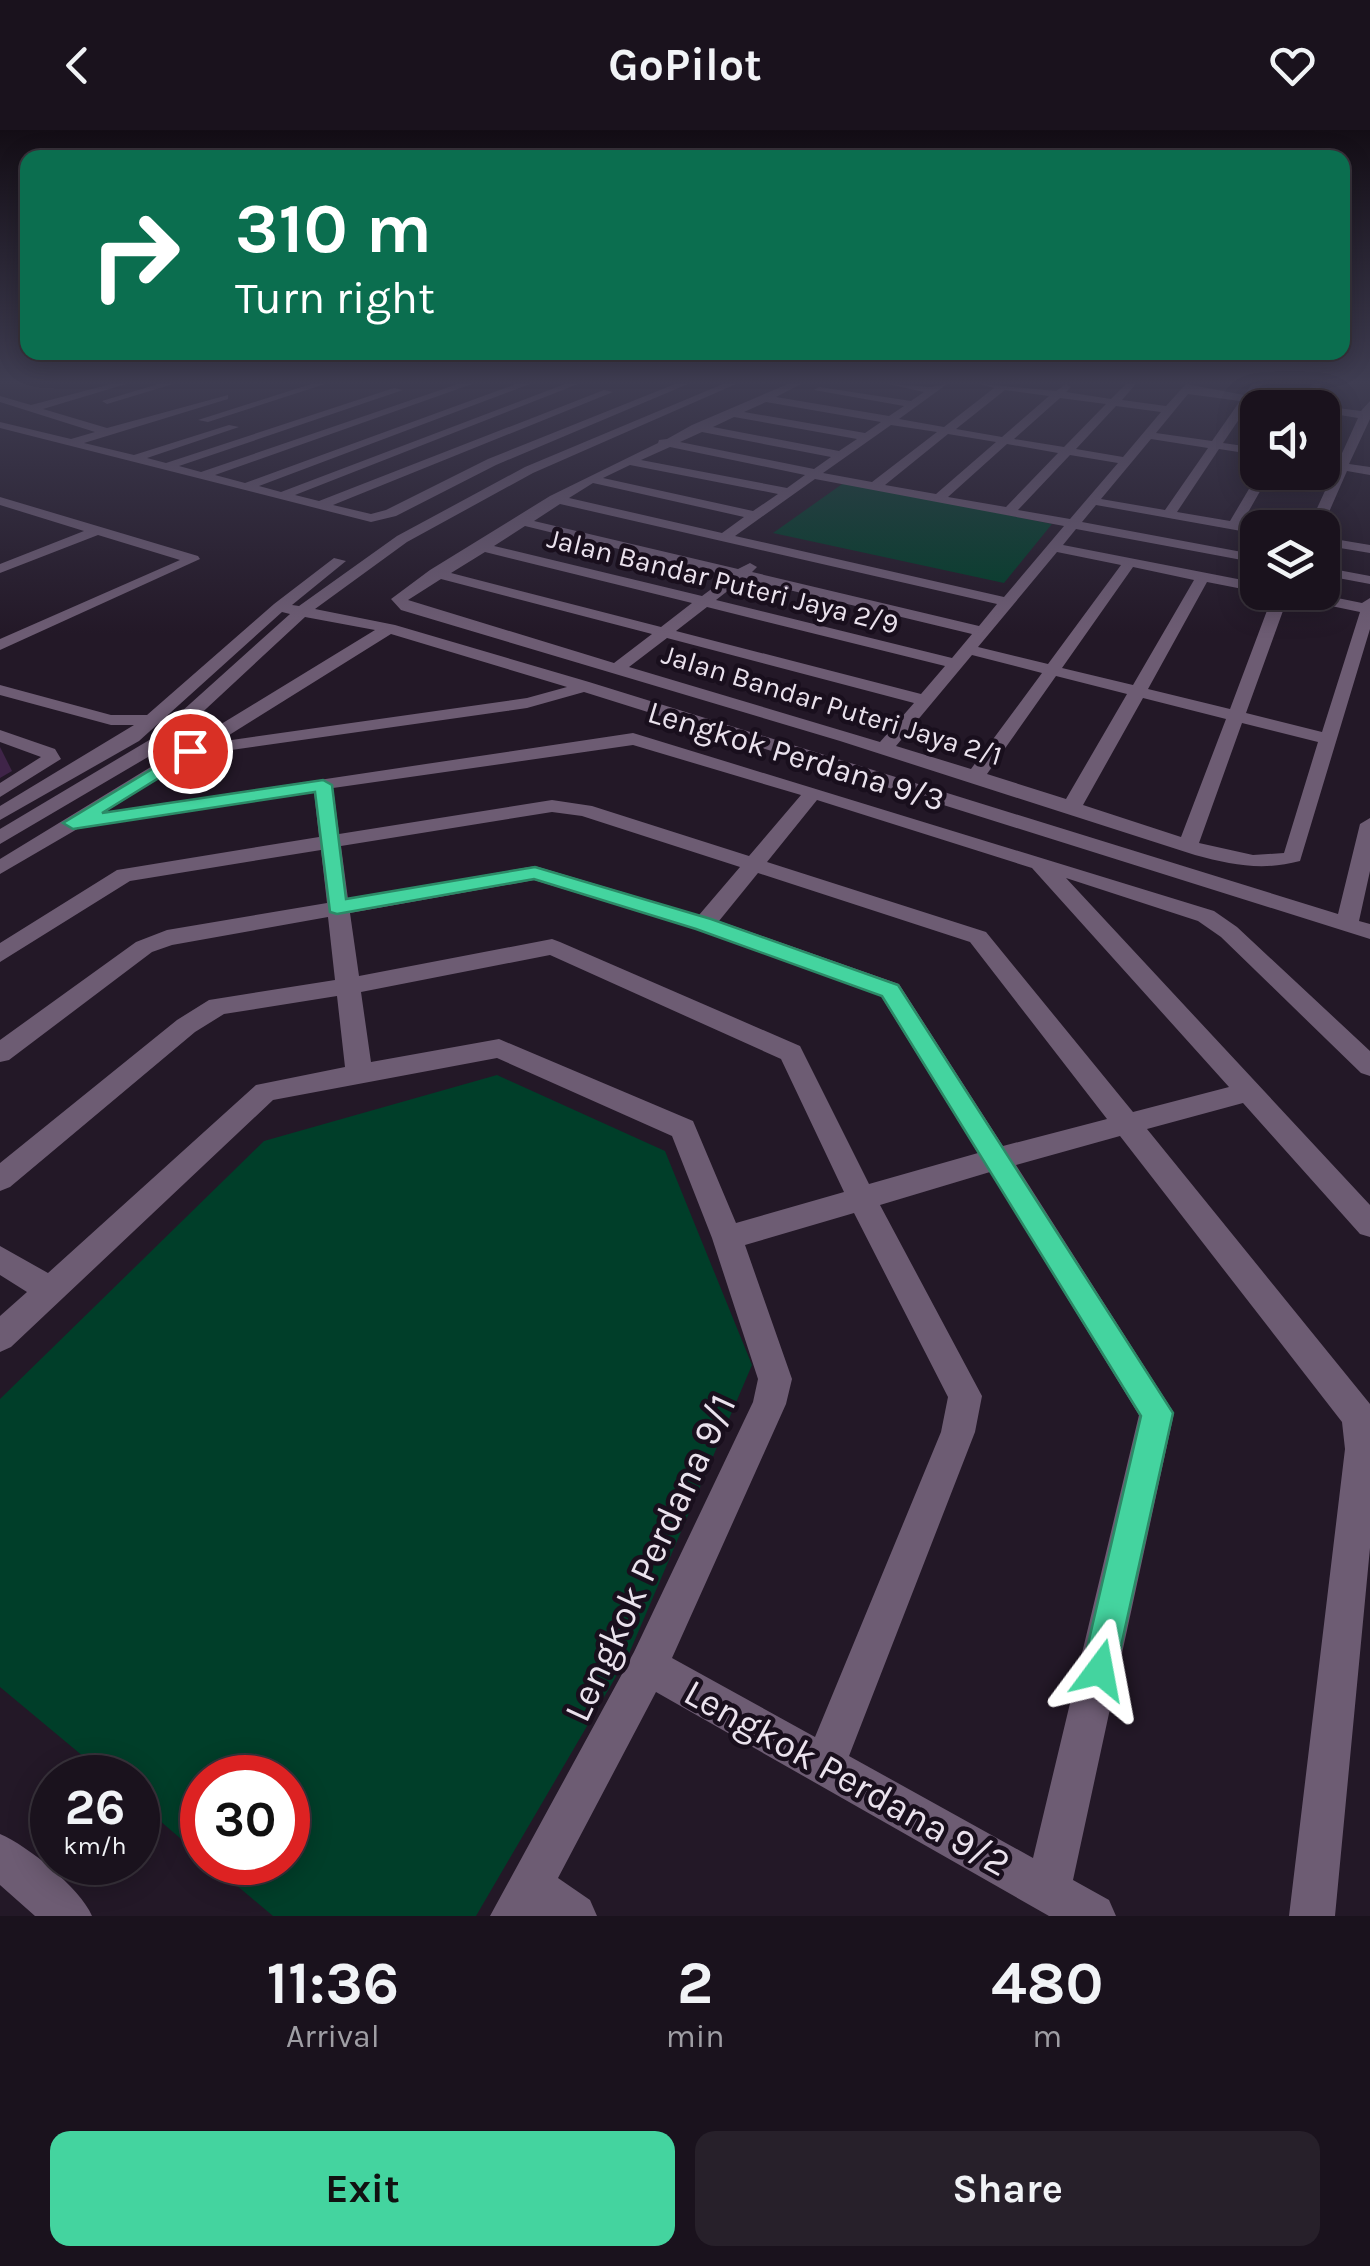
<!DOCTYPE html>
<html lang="en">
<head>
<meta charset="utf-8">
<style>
  body { margin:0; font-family:Karla,sans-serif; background:#27202a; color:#f1f3f6; height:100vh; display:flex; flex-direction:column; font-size:38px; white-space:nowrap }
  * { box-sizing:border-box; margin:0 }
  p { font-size:32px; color:#9f9ea4 }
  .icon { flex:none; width:55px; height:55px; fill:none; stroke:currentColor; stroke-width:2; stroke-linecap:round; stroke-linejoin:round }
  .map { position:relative; height:1786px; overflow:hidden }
  .drawer { display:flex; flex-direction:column; background:#1a121d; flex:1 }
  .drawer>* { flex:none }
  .banner { position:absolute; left:20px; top:20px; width:1330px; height:210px; border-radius:20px; box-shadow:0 5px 25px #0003,0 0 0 2px #38323b; background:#0b6e4f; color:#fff; overflow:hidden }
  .tools { position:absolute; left:1240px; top:260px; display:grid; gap:20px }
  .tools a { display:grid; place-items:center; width:100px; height:100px; border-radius:20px; background:#1a121d; box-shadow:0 5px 25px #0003,0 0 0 2px #38323b; font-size:50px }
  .speed { position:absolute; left:30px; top:1625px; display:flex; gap:20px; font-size:50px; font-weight:700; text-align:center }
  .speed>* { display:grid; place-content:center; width:130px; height:130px; border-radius:50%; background:#1a121d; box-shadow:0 5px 25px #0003,0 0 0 2px #38323b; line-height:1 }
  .speed small { font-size:25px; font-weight:400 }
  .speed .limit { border:15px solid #d22; background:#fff; color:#111 }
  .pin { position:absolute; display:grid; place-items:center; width:85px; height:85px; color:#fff; margin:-42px; border:5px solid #fff; border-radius:50%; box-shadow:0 2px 10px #0007 }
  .me { position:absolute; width:110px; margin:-55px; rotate:13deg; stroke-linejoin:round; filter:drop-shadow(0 0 8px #0008) }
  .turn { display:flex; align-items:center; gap:35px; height:210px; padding:0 50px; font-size:45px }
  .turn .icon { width:130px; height:130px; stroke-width:2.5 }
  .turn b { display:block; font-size:70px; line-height:85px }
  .eta { display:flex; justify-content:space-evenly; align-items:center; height:170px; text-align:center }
  .eta b { font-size:60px; font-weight:700; line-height:70px }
  .button { display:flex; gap:20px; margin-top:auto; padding:20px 50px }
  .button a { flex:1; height:115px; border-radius:20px; background:#44d49f; color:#111; font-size:40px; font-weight:700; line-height:115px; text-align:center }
  .button a+a { background:#27202a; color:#f1f3f6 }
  header { display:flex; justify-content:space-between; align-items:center; height:130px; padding:0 50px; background:#1a121d; font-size:45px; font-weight:700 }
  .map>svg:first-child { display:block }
</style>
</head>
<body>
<header><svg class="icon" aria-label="back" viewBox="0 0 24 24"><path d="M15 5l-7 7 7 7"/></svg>GoPilot<svg class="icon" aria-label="heart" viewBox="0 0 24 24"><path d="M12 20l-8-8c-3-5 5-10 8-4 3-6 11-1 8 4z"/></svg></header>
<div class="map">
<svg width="1370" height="1786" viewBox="0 0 1370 1786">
  <rect width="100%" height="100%" fill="#231827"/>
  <path fill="#003e29" d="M845 352 1052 394 1004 453 773 403Z
    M497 945 665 1021 752 1235 628 1526 476 1786H273L210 1733 288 1732V1648H202V1727L138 1672V1648L108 1647 0 1557V1269L264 1011Z"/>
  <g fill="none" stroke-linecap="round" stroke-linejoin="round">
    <path fill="#6d5c73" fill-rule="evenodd" d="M111 254H126L43 279 107 298 228 265V269L84 313 134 325 229 295 239 297 147 328 166 333 394 258 403 260 179 336 201 342 458 254H472L215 345 245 353 516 254H530L259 356 281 362 565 254H578L295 365 319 371 604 260 613 262 333 375 371 384 386 380 488 329 675 254H688L496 335 396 386 371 392 0 298V292L71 309 95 302 0 272V266L31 275Z
      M158 254H173L107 274 102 271Z
      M311 254H325L208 292 198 290Z
      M723 254H736L533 343 407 412 315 479 395 495 589 552 1338 784 1360 694 1370 688V741L1359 791 1370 794V809L584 562 527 578 196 625 105 682 633 603 1214 781 1237 797 1370 921V946L1361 943 1221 807 1198 791 1066 748 1370 1075V1107L1360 1104 1243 973 1147 999 1370 1274V1418L1335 1786H1289L1345 1319 1342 1292 1120 1006 1016 1035 1174 1283 1073 1750 1109 1770 1116 1786H1049L656 1562 558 1748 590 1770 597 1786H490L634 1522 753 1272 758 1249 712 1108 672 1006 497 928 273 970 11 1217 0 1222V1186L27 1162 0 1145V1116L48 1143 256 955 345 937 337 866 224 884 195 902 10 1057 0 1061V1033L177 890 209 870 335 850 328 787 172 815 152 822 9 930 0 932V910L136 812 167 800 327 773 321 720 130 751 0 832V813L117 740 319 707 314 661 79 698 0 744V729L375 500 305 487 165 617 0 714V699L151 609 290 484 282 482 139 611 0 690V676L134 595H111L0 565V555L111 585H147L274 474 334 428 346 431 292 475 299 476 397 406 525 337ZM391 504 567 557 527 568 218 612ZM633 615 801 665 749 726 592 676 552 670 339 704 333 658ZM817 670 1032 738 1229 957 1133 982 986 802 767 732ZM552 682 582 686 740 737 699 785 535 736 348 769 341 716ZM758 743 970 812 1107 989 1003 1016 899 854 719 791ZM534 750 696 799 881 866 978 1023 869 1054 800 916 560 812 552 809 359 846 350 783ZM550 825 781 929 844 1062 736 1093 693 991 499 909 371 932 361 862ZM990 1042 1139 1285 1033 1728 849 1626 975 1302 982 1266 880 1075ZM854 1083 948 1267 941 1302 815 1607 672 1528 786 1274 792 1249 745 1115Z
      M788 254H801L776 267 889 286 904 276 814 260 819 257 911 271 924 262 888 254 931 257 947 254 899 289 944 297 994 258 981 254 1056 261 1066 254 1071 257 1066 262 1111 269 1126 254H1136L1122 270 1166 276 1186 254 1244 265 1252 254H1262L1254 267 1300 274 1312 254H1322L1310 275 1313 278 1250 273 1223 313 1258 318V325L1219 319 1177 382 1230 391 1259 342H1271L1242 393 1263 397 1258 398V404L1096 375 1082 392 1258 425V433L1076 399 1063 415 1258 453V462L1207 452 1148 559 1230 579 1274 462H1308L1362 473 1370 468V499L1300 731C1263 741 1232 735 1195 725L840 611 401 480 391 469 430 440 550 366 658 313 659 310 667 309 692 295ZM1005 260 1049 266 1002 307 956 299ZM1188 264 1240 271 1212 311 1156 303ZM1060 268 1106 274 1064 317 1014 309ZM766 272 881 292 865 303 744 282ZM1116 276 1161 282 1123 327 1076 319ZM734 287 857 309 839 321 713 297ZM891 295 937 302 872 352 823 343ZM702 302 831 327 814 339 680 312ZM948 304 996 312 936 364 885 355ZM1151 309 1208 318 1165 380 1101 369ZM1007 314 1058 323 1006 377 948 367ZM670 317 805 345 787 358 641 330ZM1070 325 1118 333 1070 389 1018 380ZM630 335 778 364 753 381 603 348ZM815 349 1064 396 1004 467 735 406ZM593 353 744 387 722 403 569 368ZM560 374 997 474 979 496 752 442 757 437 750 433 738 439 534 391ZM525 396 729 446 702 466 494 416ZM485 422 692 473 661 497 451 443ZM1057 422 1121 435 1048 534 978 517ZM1133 437 1194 450 1133 555 1062 538ZM441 449 652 504 614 533 408 470ZM743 449 972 504 952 528 716 470ZM1288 467 1360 482 1322 602 1246 583ZM707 477 945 536 921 564 676 501ZM667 508 914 573 880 612 629 537ZM972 525 1042 543 971 639 896 616ZM1056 546 1127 564 1066 669 987 644ZM1143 568 1226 589 1181 707 1083 675ZM1242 593 1318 612 1284 723 1253 725 1199 713Z
      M1370 271V289L1349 334 1370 337V345L1347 341 1322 398H1308L1335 339 1322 337V329L1338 332 1358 288 1322 282V278H1318L1322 276 1361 281Z
      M0 367 198 426 200 429 0 520V509L180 430 98 405 0 443V434L84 401 0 375Z
      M1322 407 1370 415V423L1322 415Z
      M1322 437 1370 446V454L1322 445Z
      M0 600 55 619 61 629 0 667V653L41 627 0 612Z
      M0 1704C28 1716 80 1758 92 1786H35L0 1755Z"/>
  </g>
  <path fill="#3f2448" d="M0 617 12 641 0 648Z"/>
  <linearGradient id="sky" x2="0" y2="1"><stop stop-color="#130d15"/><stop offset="0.5" stop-color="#3f3d52"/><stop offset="1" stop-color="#3f3d52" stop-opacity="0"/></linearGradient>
  <rect width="1370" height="504" fill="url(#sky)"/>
  <path fill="#44d49f" stroke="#2c8a67" stroke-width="2.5" d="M190 616 196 617V625L102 683 323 650 332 655 346 769 535 737 711 789 898 855 1173 1283 1113 1552 1100 1558 1087 1552 1082 1540 1141 1286 882 866 696 799 534 749 337 784 330 782 315 662 73 699 63 693Z"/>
  <g text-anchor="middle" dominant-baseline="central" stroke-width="9" stroke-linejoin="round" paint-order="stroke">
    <g font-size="28" fill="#eae2ed" stroke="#190f1d">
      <text transform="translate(723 451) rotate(14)">Jalan Bandar Puteri Jaya 2/9</text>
      <text transform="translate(832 575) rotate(17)">Jalan Bandar Puteri Jaya 2/1</text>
    </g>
    <g font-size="32" fill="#eae2ed" stroke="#190f1d">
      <text transform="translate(796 626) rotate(17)">Lengkok Perdana 9/3</text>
    </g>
    <g font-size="38" fill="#eae2ed" stroke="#190f1d">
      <text transform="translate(650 1428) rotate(-65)">Lengkok Perdana 9/1</text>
      <text transform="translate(847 1648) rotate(29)">Lengkok Perdana 9/2</text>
    </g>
  </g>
</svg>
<div class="tools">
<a><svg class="icon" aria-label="sound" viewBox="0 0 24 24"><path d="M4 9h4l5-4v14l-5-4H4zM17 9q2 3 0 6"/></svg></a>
<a><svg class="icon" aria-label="layers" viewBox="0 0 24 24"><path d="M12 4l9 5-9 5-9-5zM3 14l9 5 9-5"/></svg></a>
</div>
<div class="speed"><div>26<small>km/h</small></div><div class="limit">30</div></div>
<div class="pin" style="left:190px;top:621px;background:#d93025"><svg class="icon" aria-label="arrive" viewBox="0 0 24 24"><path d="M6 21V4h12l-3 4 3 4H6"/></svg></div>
<svg class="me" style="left:1100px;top:1540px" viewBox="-20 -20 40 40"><path d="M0-17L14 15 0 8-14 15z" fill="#44d49f" stroke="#fff" stroke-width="4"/></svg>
<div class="banner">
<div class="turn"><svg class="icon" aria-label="right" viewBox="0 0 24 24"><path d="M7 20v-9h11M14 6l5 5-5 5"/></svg><div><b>310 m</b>Turn right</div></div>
</div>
</div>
<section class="drawer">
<div class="eta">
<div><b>11:36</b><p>Arrival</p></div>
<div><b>2</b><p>min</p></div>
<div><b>480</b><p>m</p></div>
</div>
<div class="button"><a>Exit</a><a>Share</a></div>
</section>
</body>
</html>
